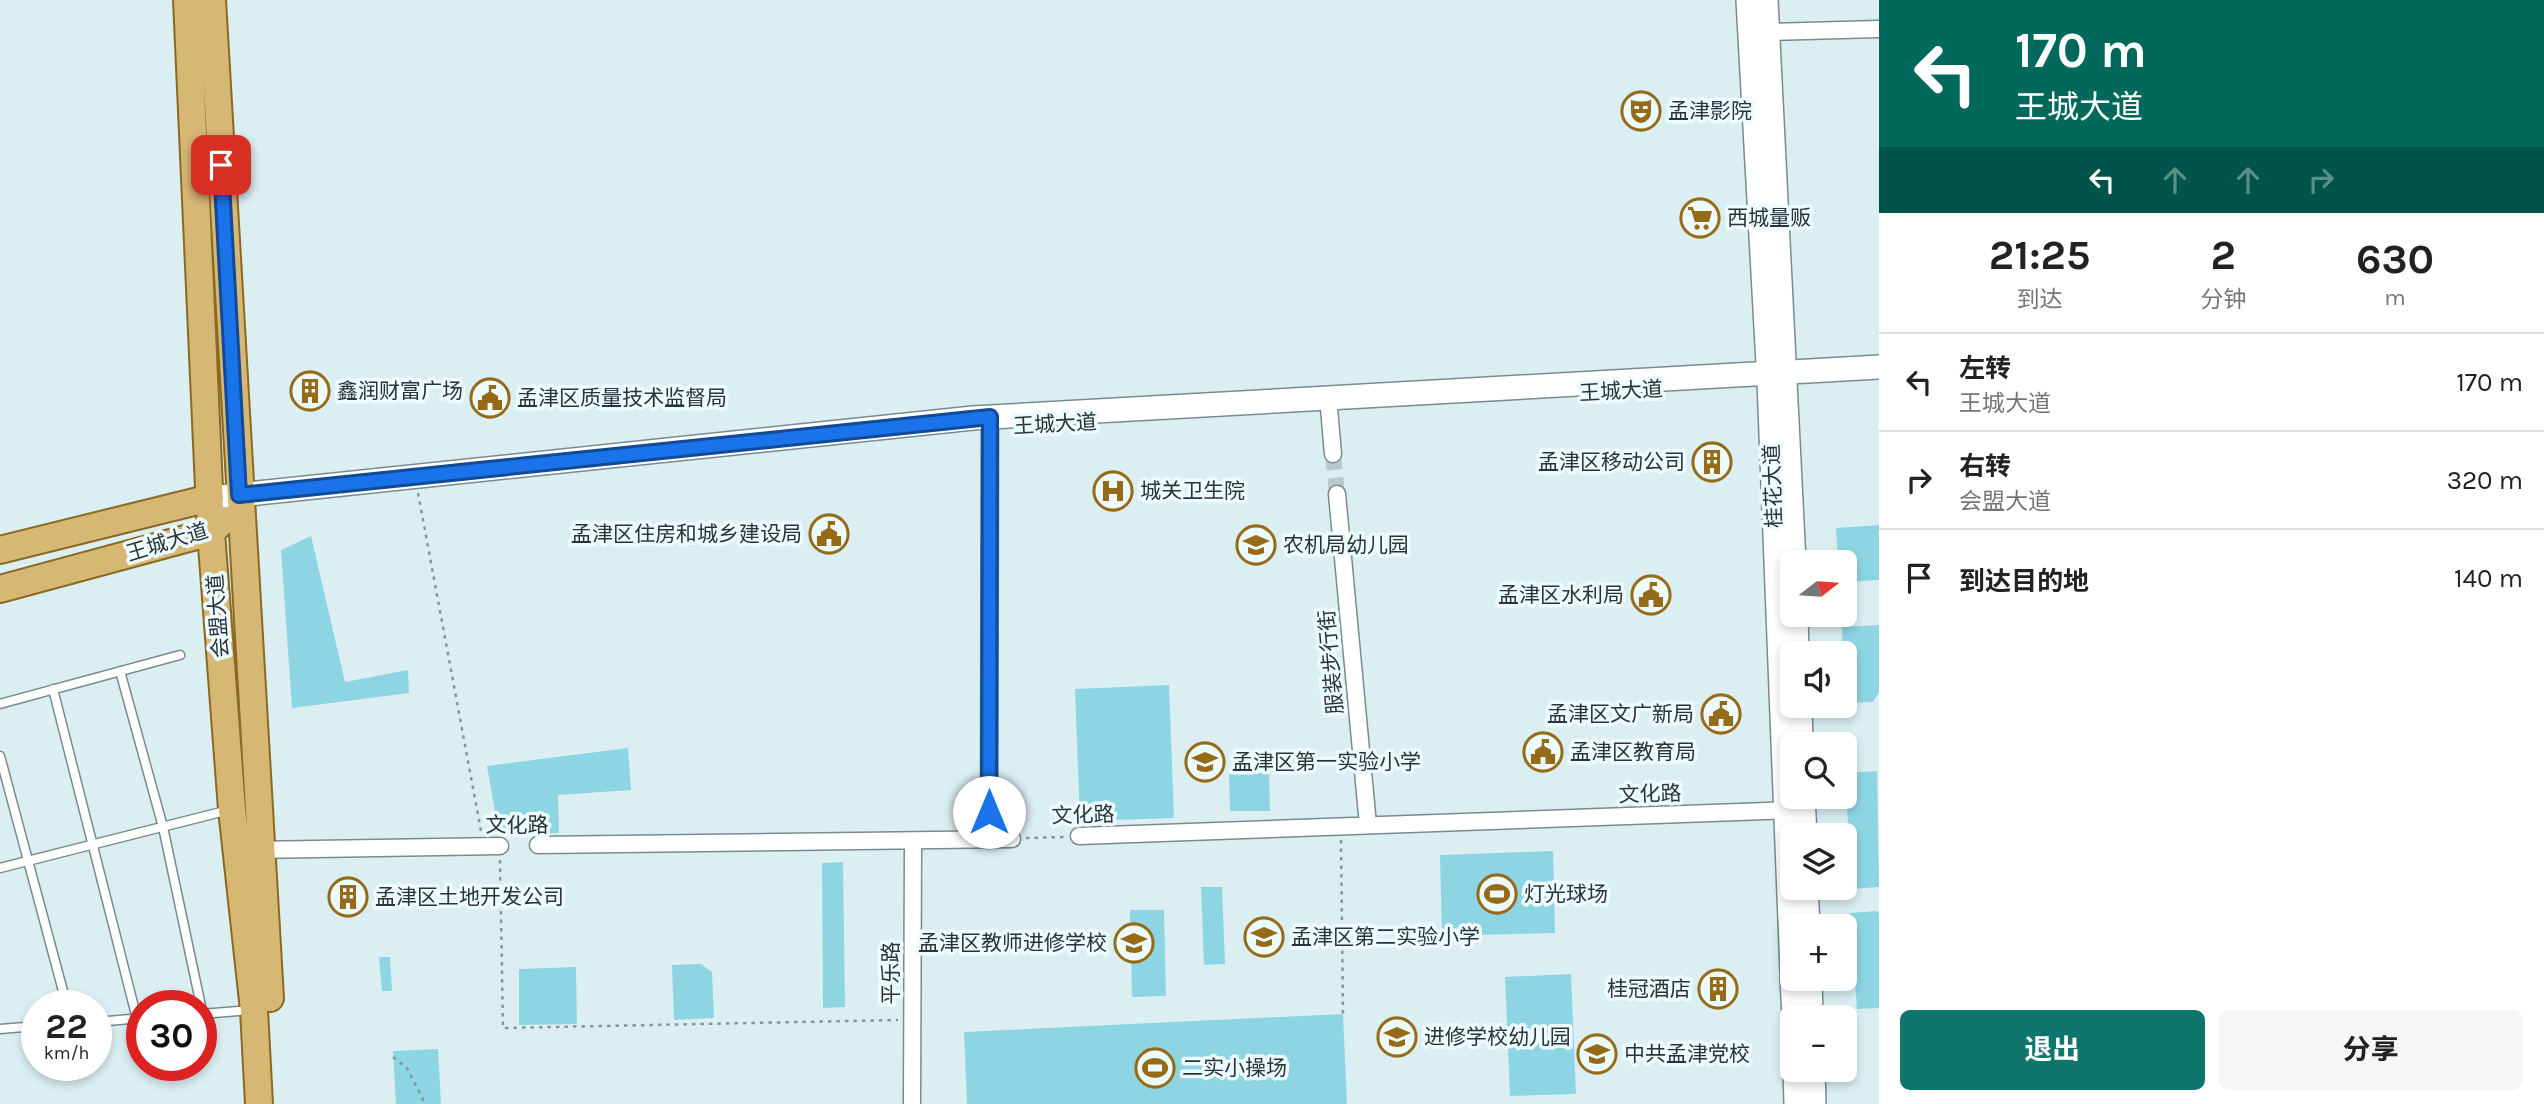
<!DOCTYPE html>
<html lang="zh">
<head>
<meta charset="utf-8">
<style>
  body { margin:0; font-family:Karla,"Noto Sans SC",sans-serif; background:#f6f6f6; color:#222; height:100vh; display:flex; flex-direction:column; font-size:26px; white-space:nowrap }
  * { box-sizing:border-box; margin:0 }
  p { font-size:23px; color:#767676 }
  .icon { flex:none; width:38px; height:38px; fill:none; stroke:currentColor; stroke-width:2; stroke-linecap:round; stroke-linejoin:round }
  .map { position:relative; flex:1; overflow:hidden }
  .drawer { display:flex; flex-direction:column; background:#fff; width:665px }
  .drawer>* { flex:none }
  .banner { background:#00695c; color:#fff; overflow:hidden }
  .needle { width:46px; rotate:73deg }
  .buttons { position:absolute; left:1780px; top:550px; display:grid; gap:14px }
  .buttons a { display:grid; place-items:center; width:77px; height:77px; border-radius:10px; background:#fff; box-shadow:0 4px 10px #0003; font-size:35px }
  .speed { position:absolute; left:21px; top:990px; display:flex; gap:14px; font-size:35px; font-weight:700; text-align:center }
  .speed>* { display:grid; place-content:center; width:91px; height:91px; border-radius:50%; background:#fff; box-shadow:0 4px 10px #0003; line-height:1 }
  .speed small { font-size:18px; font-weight:400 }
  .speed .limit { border:10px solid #d22; background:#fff; color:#111 }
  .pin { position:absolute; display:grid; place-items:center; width:60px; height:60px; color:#fff; margin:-30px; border-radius:14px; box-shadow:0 4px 10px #0006 }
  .me { position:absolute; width:77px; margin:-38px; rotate:0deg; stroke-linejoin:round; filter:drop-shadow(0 0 5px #0008) }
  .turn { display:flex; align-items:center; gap:24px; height:147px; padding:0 21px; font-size:32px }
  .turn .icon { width:91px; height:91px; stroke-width:2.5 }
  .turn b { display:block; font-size:49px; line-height:60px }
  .lanes { display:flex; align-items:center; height:66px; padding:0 21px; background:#0003; justify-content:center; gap:35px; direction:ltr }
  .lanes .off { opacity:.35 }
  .eta { display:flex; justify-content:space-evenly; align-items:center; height:119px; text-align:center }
  .eta b { font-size:42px; font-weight:700; line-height:49px }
  .primary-button { display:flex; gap:14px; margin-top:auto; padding:14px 21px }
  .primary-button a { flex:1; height:80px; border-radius:10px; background:#0f766e; color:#fff; font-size:28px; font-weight:700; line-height:80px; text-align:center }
  .primary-button a+a { background:#f6f6f6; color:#222 }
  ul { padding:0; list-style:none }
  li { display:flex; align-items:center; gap:21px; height:98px; padding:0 21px; border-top:2px solid #e0e0e0 }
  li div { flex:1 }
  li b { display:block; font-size:26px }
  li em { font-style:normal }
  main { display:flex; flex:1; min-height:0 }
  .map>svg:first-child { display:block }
</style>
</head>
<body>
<main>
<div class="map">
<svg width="1879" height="1104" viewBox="0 0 1879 1104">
  <rect width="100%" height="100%" fill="#dbeff3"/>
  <path fill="#8ed5e3" d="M1879 525V580L1845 582 1844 562H1838L1836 528Z
    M311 536 345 682 408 670 409 693 292 708 281 550Z
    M1879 625V692L1873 702 1845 703 1842 627Z
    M1169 685 1174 818 1080 821 1075 689Z
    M628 748 631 790 558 795 559 833 499 834 487 766Z
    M1877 771 1879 887 1852 889 1845 773Z
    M1269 773 1270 811H1230L1229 774Z
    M1553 851 1555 933 1442 936 1440 855Z
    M843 862 845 1007 823 1008 822 863Z
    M1201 887H1222L1225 964 1204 965Z
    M1130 910H1164L1166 996 1132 997Z
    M1876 911 1879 913V1008L1857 1009 1850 913Z
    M379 957H390L392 991H382Z
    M701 964 712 972 714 1018 674 1020 672 965Z
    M576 967 577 1024 519 1025V969Z
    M1571 974 1576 1094 1510 1096 1505 977Z
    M1343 1014 1347 1104H967L964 1032Z
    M438 1049 441 1104H396L393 1051Z"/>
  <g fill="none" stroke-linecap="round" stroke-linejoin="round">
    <path stroke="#b8c9cd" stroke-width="16" stroke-dasharray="16 8" stroke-linecap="butt" d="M1333 454 1337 494"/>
    <g stroke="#798b8e" stroke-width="11">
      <path id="lane" d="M120 671 163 827 201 1006
        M53 689 137 1019
        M0 704 180 655
        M0 756 67 1006
        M0 868 229 810
        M201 1014 251 1010
        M96 1022 142 1018
        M0 1029 37 1026"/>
    </g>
    <g stroke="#798b8e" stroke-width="19">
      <path id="street" d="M1767 32 1879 29
        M1328 397 1333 454
        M1337 494 1368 825
        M1079 836 1794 810
        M989 840 990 417
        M538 845 1012 839
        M254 850 500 846
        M912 1104 913 843"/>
    </g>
    <g stroke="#798b8e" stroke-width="26">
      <path id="secondary" d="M1748 0 1769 382 1792 972
        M1766 0 1794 562
        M210 498 973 418 1879 367
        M1796 614 1797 653
        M1800 705 1801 744
        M1803 796 1805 835
        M1806 887 1808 926
        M1792 978 1794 1017
        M1810 978 1811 1017
        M1795 1069 1796 1104
        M1813 1069 1814 1104"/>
    </g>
    <g stroke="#8a6a22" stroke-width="30">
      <path id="primary" d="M187 0 211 532 232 809 254 1010 259 1104
        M212 0 270 998
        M0 550 210 498
        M0 589 211 532 224 520"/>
    </g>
    <path stroke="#879598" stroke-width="2.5" stroke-dasharray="3.5 5" stroke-linecap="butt" d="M418 493 481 831
      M1026 838 1065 837
      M1341 840 1343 1014
      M500 860 503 1028 898 1020
      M393 1057 407 1068 423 1099 421 1104"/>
    <use href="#lane" stroke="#fff" stroke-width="8"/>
    <use href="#street" stroke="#fff" stroke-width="16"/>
    <use href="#secondary" stroke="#fff" stroke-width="23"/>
    <use href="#primary" stroke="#d7b774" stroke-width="26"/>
  </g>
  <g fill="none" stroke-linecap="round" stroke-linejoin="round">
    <g stroke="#114b97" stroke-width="18">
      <path id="route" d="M221 165 239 495 990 417 989 812"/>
    </g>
    <use href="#route" stroke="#1a73e8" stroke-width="12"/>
  </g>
  <defs>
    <g id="theatre-ring" transform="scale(2.0125)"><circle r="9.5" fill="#ecfbff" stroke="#966b17" stroke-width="1.5"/><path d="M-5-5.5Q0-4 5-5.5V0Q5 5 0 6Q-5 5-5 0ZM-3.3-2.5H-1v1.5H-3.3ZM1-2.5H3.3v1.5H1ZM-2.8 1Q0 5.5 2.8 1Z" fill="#966b17"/></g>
    <g id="supermarket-ring" transform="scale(2.0125)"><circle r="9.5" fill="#ecfbff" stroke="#966b17" stroke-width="1.5"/><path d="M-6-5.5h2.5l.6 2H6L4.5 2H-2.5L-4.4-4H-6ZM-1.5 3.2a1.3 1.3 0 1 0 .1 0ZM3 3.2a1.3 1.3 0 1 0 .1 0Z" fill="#966b17"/></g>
    <g id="building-ring" transform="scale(2.0125)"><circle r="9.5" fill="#ecfbff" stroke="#966b17" stroke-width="1.5"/><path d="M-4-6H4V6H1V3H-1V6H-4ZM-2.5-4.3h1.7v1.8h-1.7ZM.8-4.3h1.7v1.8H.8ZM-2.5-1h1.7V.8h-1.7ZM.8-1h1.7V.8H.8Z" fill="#966b17"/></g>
    <g id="civic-ring" transform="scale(2.0125)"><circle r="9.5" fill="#ecfbff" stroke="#966b17" stroke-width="1.5"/><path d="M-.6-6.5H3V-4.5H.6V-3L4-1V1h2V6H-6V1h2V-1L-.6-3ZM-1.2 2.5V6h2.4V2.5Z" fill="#966b17"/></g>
    <g id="hospital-ring" transform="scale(2.0125)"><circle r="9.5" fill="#ecfbff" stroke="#966b17" stroke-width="1.5"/><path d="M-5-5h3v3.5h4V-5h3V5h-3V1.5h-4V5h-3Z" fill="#966b17"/></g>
    <g id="school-ring" transform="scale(2.0125)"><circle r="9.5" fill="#ecfbff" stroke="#966b17" stroke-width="1.5"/><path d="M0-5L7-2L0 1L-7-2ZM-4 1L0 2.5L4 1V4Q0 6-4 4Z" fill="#966b17"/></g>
    <g id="stadium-ring" transform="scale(2.0125)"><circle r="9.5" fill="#ecfbff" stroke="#966b17" stroke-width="1.5"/><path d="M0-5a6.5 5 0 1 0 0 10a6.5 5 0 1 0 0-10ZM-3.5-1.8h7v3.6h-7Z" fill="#966b17"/></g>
    <g id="university-ring" transform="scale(2.0125)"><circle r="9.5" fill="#ecfbff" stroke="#966b17" stroke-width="1.5"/><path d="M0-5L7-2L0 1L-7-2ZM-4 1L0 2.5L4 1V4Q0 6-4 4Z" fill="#966b17"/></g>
  </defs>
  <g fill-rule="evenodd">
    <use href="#theatre-ring" x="1641" y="111"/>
    <use href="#supermarket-ring" x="1700" y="218"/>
    <use href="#building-ring" x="310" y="391"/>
    <use href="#civic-ring" x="490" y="398"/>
    <use href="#building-ring" x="1712" y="462"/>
    <use href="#hospital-ring" x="1113" y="491"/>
    <use href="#civic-ring" x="829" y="534"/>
    <use href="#school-ring" x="1256" y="545"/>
    <use href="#civic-ring" x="1651" y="595"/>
    <use href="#civic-ring" x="1721" y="714"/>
    <use href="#civic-ring" x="1543" y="752"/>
    <use href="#school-ring" x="1205" y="762"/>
    <use href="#stadium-ring" x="1497" y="894"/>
    <use href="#building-ring" x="348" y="897"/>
    <use href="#school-ring" x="1264" y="937"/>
    <use href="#school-ring" x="1134" y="943"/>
    <use href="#building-ring" x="1718" y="989"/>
    <use href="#school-ring" x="1397" y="1037"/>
    <use href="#university-ring" x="1597" y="1054"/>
    <use href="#stadium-ring" x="1155" y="1068"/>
  </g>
  <g text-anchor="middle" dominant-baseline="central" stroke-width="7" stroke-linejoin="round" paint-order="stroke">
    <g font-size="21" fill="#2b3334" stroke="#ecfbff" text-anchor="start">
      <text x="1668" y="111">孟津影院</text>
      <text x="1727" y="218">西城量贩</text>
      <text x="337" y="391">鑫润财富广场</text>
      <text x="517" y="398">孟津区质量技术监督局</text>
      <text x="1685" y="462" text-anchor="end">孟津区移动公司</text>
      <text x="1140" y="491">城关卫生院</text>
      <text x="802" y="534" text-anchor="end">孟津区住房和城乡建设局</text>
      <text x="1283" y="545">农机局幼儿园</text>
      <text x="1624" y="595" text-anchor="end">孟津区水利局</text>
      <text x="1694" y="714" text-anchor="end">孟津区文广新局</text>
      <text x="1570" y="752">孟津区教育局</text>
      <text x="1232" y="762">孟津区第一实验小学</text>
      <text x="1524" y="894">灯光球场</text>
      <text x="375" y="897">孟津区土地开发公司</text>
      <text x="1291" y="937">孟津区第二实验小学</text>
      <text x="1107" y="943" text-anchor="end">孟津区教师进修学校</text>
      <text x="1691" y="989" text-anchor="end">桂冠酒店</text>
      <text x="1424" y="1037">进修学校幼儿园</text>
      <text x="1624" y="1054">中共孟津党校</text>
      <text x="1182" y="1068">二实小操场</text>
    </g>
    <g font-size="21" fill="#2b3334" stroke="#ecfbff">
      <text transform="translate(1621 391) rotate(-3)">王城大道</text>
      <text transform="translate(1055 424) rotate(-3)">王城大道</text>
      <text transform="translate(1773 486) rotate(-92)">桂花大道</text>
      <text transform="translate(167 542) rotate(-17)">王城大道</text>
      <text transform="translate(218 616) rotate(-94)">会盟大道</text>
      <text transform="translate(1331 662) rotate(-95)">服装步行街</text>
      <text transform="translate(1650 794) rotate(-2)">文化路</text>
      <text transform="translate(1083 815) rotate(-2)">文化路</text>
      <text x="517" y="825">文化路</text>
      <text transform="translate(891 973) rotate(-90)">平乐路</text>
    </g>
  </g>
</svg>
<div class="buttons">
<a><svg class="needle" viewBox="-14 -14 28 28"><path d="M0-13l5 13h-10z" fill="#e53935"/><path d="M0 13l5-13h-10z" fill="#767676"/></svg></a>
<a><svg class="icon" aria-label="sound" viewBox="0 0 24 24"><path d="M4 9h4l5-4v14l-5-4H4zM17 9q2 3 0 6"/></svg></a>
<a><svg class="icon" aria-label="search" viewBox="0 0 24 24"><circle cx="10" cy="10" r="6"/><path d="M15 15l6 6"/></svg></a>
<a><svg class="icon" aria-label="layers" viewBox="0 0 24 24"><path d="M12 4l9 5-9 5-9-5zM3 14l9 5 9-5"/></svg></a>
<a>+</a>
<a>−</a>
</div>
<div class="speed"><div>22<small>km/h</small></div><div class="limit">30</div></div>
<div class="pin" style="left:221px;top:165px;background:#d93025"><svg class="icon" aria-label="arrive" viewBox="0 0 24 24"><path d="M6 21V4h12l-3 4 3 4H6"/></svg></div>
<svg class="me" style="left:989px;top:812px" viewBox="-20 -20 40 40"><circle r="19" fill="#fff"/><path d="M0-13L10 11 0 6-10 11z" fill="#1a73e8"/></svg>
</div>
<section class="drawer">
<div class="banner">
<div class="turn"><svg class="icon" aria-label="left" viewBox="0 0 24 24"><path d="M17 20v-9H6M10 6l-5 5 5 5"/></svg><div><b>170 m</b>王城大道</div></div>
<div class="lanes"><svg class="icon" aria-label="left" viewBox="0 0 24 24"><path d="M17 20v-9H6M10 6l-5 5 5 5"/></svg><svg class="icon off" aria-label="ahead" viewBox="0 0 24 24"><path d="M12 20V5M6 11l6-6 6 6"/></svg><svg class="icon off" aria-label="ahead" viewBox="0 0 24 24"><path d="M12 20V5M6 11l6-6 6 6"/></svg><svg class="icon off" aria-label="right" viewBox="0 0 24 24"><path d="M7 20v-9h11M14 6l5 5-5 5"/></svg></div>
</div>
<div class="eta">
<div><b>21:25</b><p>到达</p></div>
<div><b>2</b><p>分钟</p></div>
<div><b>630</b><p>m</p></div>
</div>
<ul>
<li><svg class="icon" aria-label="left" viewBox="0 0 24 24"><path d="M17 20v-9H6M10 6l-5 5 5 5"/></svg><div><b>左转</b><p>王城大道</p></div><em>170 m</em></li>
<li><svg class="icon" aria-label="right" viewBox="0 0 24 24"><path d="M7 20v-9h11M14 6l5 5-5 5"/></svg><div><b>右转</b><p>会盟大道</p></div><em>320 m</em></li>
<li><svg class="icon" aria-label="arrive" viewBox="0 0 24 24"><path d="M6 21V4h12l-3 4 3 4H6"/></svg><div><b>到达目的地</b></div><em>140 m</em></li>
</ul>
<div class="primary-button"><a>退出</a><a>分享</a></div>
</section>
</main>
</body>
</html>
